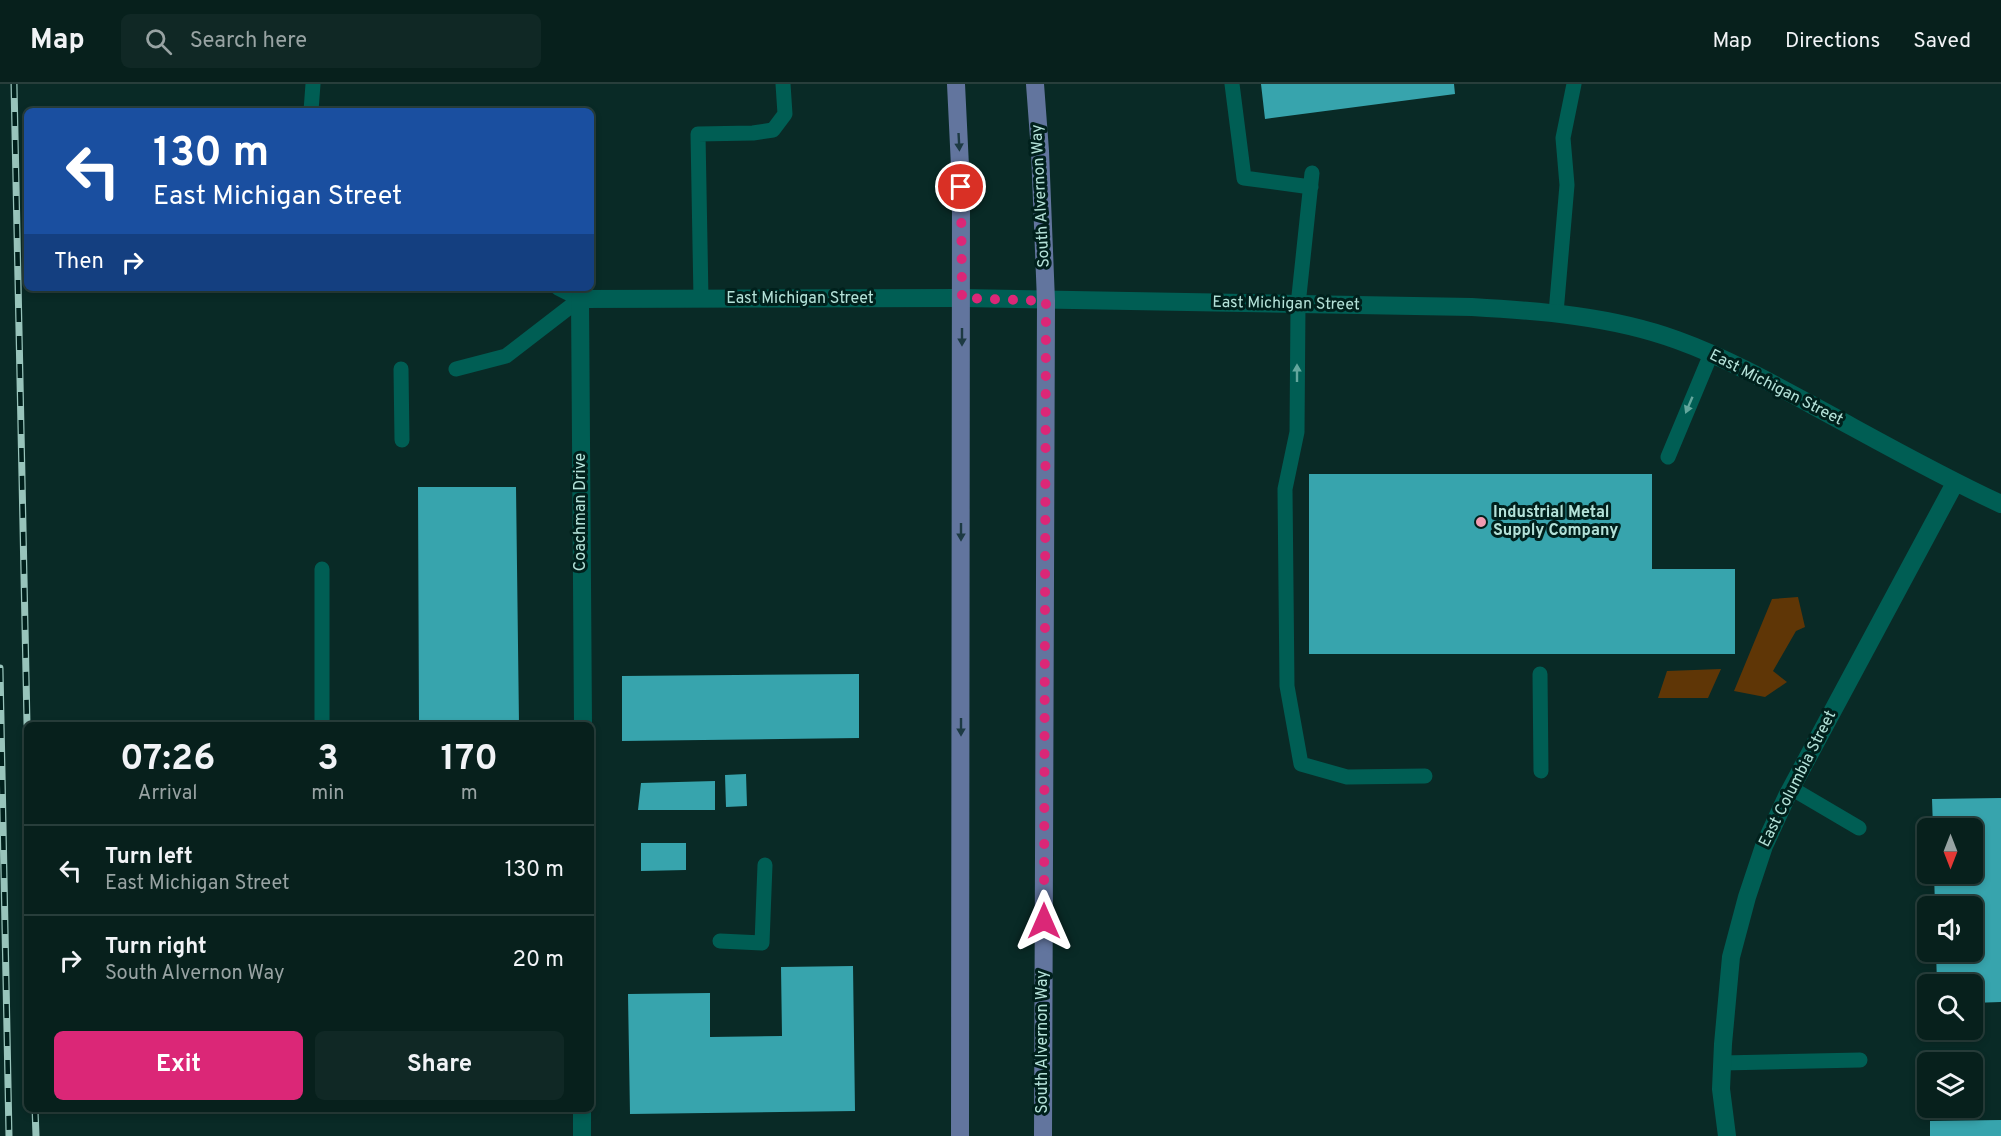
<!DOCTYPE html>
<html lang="en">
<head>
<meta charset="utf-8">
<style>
  body { margin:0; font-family:Overpass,sans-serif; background:#102825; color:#f1f3f6; height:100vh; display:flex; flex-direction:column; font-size:22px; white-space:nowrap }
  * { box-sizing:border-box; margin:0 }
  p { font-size:20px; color:#98a3a3 }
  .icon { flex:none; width:33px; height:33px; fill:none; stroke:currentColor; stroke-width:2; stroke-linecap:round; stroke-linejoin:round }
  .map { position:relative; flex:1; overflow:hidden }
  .panel { position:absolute; left:24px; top:638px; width:570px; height:390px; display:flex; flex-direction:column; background:#07201c; border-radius:9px; box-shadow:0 3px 9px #0003,0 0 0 2px #283e3b }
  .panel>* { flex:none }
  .hud { position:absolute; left:24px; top:24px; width:570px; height:183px; border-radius:9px; box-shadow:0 3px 9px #0003,0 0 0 2px #283e3b; background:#1a4fa0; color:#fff; overflow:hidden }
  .needle { width:39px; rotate:180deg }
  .buttons { position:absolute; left:1917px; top:734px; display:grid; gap:12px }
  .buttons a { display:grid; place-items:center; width:66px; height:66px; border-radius:9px; background:#07201c; box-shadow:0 3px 9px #0003,0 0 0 2px #283e3b; font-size:30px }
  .pin { position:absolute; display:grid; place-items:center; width:51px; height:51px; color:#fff; margin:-26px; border:3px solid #fff; border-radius:50%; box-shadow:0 2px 6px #0007 }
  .me { position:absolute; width:66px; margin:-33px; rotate:0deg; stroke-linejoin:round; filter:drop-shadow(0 0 4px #0008) }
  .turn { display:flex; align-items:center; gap:21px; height:126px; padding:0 30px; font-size:27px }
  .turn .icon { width:78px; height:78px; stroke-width:2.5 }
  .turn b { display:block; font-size:42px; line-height:51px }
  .then { display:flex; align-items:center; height:57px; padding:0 30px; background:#0003; gap:12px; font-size:22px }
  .eta { display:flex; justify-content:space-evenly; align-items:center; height:102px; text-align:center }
  .eta b { font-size:36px; font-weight:700; line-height:42px }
  .action { display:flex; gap:12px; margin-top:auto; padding:12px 30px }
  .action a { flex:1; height:69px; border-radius:9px; background:#db2777; color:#fff; font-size:24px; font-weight:700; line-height:69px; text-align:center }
  .action a+a { background:#102825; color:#f1f3f6 }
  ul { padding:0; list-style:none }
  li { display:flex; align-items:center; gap:18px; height:90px; padding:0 30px; border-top:2px solid #283e3b }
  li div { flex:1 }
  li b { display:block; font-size:22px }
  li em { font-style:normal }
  header { display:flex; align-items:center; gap:36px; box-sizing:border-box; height:84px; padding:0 30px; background:#07201c; border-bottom:2px solid #283e3b }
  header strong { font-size:28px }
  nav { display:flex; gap:33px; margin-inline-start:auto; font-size:21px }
  .search { width:420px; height:54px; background:#102825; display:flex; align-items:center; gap:15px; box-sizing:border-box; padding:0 21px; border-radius:9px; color:#98a3a3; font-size:22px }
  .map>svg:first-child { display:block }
</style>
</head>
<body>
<header>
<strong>Map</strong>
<div class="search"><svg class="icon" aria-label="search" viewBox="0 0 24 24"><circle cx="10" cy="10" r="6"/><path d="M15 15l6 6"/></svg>Search here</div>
<nav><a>Map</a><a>Directions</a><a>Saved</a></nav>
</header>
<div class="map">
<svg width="2001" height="1052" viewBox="0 0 2001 1052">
  <rect width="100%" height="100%" fill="#092a26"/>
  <path fill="#5f3606" d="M1798 513 1805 543 1796 547 1773 587 1787 598 1765 613 1734 607 1772 515Z
    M1721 585 1708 614H1658L1667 587Z"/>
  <path fill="#37a4ad" d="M1261 0H1454L1455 10 1265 35Z
    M1309 390H1652V485H1735V570H1309Z
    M418 403H516L519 640H419Z
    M859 590V654L622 657V592Z
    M746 690 747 722 726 723 725 691Z
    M715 697V726H638L641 699Z
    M2001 714V918L1972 919V900H1937L1936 867H1972V822H1935L1934 789H1972V744H1933L1932 715Z
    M641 759H686V786L641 787Z
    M853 882 855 1027 630 1030 628 910 710 909V953L782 952 781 883Z
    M2001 1036V1052H1930V1037Z"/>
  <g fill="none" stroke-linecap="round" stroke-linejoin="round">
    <path stroke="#005e54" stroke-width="15" d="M1232 0 1244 94 1311 103
      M311 27 313 0
      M1312 89 1298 221 1297 348 1285 405 1287 602 1301 680 1347 693 1425 692
      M701 215 698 50 753 49 773 46 785 30 783 0
      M1556 229 1567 101 1563 54 1574 0
      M401 285 402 356
      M456 285 506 272 580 215 558 204
      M1668 373 1711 270
      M322 485V640
      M1540 590 1541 687
      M1791 704 1859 744
      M720 857 762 859 765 781
      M1722 979 1860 976"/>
    <path stroke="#005e54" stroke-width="18" d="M583 640 580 215 962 214 1472 223C1541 227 1611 232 1677 256 1724 273 1768 297 1812 321 1875 355 1936 390 2001 420
      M582 1052V1024
      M1727 1052 1721 1005 1723 960 1731 873 1747 813 1764 762 1787 712 1955 399"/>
    <path stroke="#62759e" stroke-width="18" d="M956 0 961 103 960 1052
      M1035 0 1040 67 1046 217 1043 1052"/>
    <g stroke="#98c4bb" stroke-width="7">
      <path id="rail" d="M14 0 27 640
        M0 584 9 1052
        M35 1024 36 1052"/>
    </g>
    <use href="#rail" stroke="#00201c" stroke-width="4.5" stroke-dasharray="14" stroke-linecap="butt"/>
  </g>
  <defs><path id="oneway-solid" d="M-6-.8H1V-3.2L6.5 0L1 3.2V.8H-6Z" transform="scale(1.5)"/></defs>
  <g fill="#1d3a43">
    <use href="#oneway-solid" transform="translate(959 58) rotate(87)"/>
    <use href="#oneway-solid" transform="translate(962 253) rotate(90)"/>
    <use href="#oneway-solid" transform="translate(961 448) rotate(90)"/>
    <use href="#oneway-solid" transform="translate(961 643) rotate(90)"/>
  </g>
  <g fill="#63a79d">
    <use href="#oneway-solid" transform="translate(1297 289) rotate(-90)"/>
    <use href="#oneway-solid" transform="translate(1689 321) rotate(113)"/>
  </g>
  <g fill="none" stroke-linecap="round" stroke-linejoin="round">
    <path stroke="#db2777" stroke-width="10" stroke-dasharray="0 18" d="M961 103 962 214 1046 217 1044 837"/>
  </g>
  <circle fill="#f19ab1" stroke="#00201c" stroke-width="2" cx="1481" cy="438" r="6"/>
  <g text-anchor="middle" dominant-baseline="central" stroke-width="6" stroke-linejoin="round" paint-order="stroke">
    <g font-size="16" fill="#b4e2d9" stroke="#00201c">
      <text transform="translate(1041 112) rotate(-93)">South Alvernon Way</text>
      <text x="800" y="215">East Michigan Street</text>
      <text transform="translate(1286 220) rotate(1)">East Michigan Street</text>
      <text transform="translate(1776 304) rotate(27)">East Michigan Street</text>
      <text transform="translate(581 428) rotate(-90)">Coachman Drive</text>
      <text transform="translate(1798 695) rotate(-63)">East Columbia Street</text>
      <text transform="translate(1043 958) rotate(-90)">South Alvernon Way</text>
    </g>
    <g font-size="16" font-weight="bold" fill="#b4e2d9" stroke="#00201c" text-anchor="start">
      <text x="1493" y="429">Industrial Metal<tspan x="1493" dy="18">Supply Company</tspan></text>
    </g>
  </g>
</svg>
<div class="buttons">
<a><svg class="needle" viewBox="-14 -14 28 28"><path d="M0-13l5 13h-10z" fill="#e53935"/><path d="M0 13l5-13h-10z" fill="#98a3a3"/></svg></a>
<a><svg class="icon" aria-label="sound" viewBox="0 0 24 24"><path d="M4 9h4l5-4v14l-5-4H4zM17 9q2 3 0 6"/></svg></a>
<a><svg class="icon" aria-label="search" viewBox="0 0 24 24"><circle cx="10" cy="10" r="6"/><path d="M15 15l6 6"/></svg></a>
<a><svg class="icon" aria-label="layers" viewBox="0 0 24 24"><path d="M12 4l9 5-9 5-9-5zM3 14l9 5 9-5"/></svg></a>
</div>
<div class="pin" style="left:961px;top:103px;background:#d93025"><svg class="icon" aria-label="arrive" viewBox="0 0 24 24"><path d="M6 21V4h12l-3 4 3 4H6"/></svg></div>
<svg class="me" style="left:1044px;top:837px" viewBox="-20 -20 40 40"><path d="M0-17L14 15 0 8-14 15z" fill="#db2777" stroke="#fff" stroke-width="4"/></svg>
<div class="hud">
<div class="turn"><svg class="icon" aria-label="left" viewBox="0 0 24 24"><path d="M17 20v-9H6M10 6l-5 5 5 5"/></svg><div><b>130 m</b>East Michigan Street</div></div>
<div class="then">Then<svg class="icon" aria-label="right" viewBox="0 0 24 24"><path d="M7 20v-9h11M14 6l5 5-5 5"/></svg></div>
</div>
<section class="panel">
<div class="eta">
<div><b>07:26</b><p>Arrival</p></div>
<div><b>3</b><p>min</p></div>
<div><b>170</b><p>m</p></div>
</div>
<ul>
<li><svg class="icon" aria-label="left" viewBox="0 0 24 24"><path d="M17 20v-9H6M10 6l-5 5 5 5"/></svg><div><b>Turn left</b><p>East Michigan Street</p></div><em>130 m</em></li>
<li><svg class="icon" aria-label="right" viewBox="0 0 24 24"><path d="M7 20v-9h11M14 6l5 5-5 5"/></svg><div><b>Turn right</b><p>South Alvernon Way</p></div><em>20 m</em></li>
</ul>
<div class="action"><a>Exit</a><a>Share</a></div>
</section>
</div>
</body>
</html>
